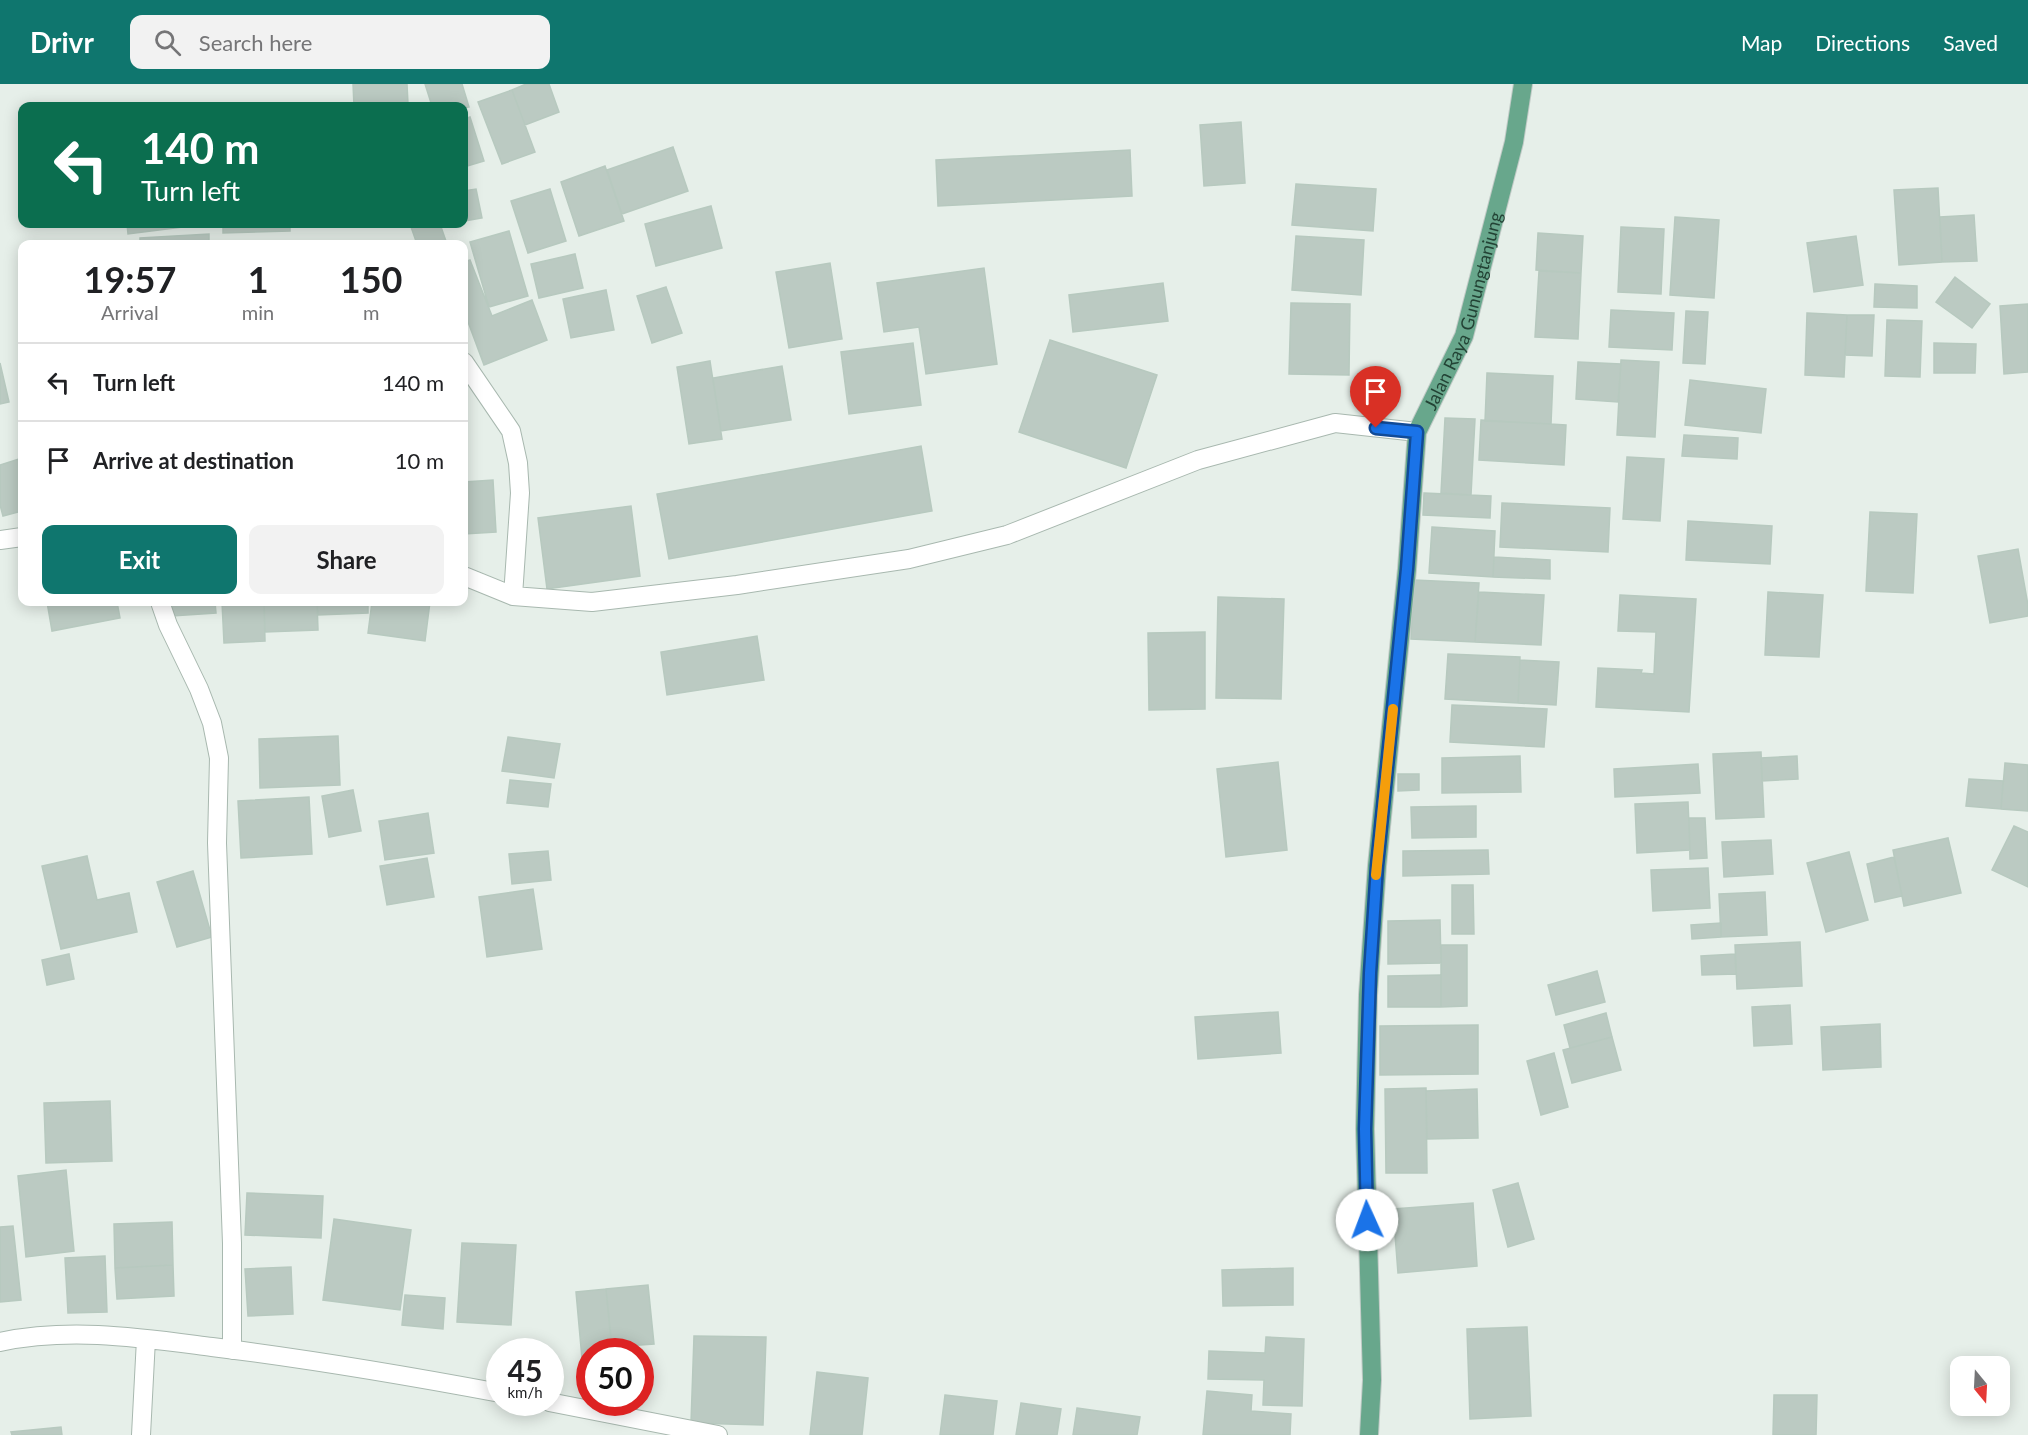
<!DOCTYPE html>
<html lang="en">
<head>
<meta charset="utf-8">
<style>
  body { margin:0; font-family:Lato,sans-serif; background:#f2f2f2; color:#202124; height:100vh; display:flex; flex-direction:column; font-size:22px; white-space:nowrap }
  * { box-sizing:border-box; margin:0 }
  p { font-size:20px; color:#757577 }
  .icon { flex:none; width:33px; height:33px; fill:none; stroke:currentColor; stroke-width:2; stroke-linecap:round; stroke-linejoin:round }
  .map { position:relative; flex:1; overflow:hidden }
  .sheet { position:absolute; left:18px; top:156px; width:450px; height:366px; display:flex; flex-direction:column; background:#fff; border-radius:12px; box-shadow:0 3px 15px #0003 }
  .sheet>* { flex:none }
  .guide { position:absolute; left:18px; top:18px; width:450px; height:126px; border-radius:12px; box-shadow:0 3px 15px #0003; background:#0b6e4f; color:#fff; overflow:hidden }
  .needle { width:39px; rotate:162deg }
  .fabs { position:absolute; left:1950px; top:1272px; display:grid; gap:12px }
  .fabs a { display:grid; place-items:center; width:60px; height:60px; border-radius:12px; background:#fff; box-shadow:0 3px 15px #0003; font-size:30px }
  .speed { position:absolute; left:486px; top:1254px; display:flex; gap:12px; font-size:30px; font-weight:700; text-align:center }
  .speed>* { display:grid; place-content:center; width:78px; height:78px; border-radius:50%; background:#fff; box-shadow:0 3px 15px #0003; line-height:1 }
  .speed small { font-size:15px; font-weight:400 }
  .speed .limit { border:9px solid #d22; background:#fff; color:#111 }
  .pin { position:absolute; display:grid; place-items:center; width:51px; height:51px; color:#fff; margin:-62px -26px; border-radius:50% 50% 50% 0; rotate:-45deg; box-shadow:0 0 6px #0007 }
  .pin .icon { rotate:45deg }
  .me { position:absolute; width:66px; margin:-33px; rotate:358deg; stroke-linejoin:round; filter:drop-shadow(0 0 4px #0008) }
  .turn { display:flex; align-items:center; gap:21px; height:126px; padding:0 24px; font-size:27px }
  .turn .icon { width:78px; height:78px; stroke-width:2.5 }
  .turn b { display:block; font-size:42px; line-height:51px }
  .eta { display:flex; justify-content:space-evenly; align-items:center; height:102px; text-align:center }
  .eta b { font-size:36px; font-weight:700; line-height:42px }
  .primary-button { display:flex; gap:12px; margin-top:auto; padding:12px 24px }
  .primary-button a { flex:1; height:69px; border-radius:12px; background:#0f766e; color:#fff; font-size:24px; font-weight:700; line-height:69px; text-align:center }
  .primary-button a+a { background:#f2f2f2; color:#202124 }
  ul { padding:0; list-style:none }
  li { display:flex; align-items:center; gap:18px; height:78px; padding:0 24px; border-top:2px solid #e0e0e0 }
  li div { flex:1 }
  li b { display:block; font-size:22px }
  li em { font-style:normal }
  header { display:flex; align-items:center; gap:36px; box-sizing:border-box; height:84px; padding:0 30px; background:#0f766e; color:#fff }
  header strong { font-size:28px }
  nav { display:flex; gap:33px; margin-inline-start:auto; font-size:21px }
  .search { width:420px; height:54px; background:#f2f2f2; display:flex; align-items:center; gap:15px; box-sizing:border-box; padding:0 21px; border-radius:12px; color:#757577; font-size:22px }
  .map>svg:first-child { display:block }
</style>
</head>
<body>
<header>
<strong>Drivr</strong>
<div class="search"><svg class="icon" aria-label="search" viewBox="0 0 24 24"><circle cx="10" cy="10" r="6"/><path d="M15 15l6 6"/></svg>Search here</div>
<nav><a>Map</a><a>Directions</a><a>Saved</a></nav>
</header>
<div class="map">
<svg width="2028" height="1351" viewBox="0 0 2028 1351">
  <rect width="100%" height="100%" fill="#e6efe9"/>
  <path fill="#bbcac2" stroke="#b7c9bf" stroke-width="1.5" d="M353 0H407L408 20 354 22Z
    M425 0H462L469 23 464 24V22H432Z
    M526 0H549L559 28 525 41 512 6Z
    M512 6 535 68 502 80 478 18Z
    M470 33 484 77 464 83V35Z
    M1241 38 1245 99 1204 102 1200 41Z
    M673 63 688 107 622 130 607 86Z
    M1130 66 1132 112 938 122 936 76Z
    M605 82 624 137 579 152 561 98Z
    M1296 100 1376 105 1373 147 1292 141Z
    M1938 104 1942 178 1899 181 1894 106Z
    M476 105 482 134 464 137V107Z
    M550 105 566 157 528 169 511 117Z
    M711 122 722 164 656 182 645 140Z
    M1974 131 1977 177 1942 178 1940 133Z
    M1675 133 1719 136 1714 214 1670 211Z
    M127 140H198V141L128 150Z
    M223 140H290V147L223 149Z
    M410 140H440L447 160H417Z
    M1621 143 1664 145 1661 210 1618 208Z
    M509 147 528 212 489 223 470 158Z
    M1538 149 1583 152 1581 189 1536 186Z
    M209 150V160H140V154Z
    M1296 152 1364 156 1361 211 1292 206Z
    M1856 152 1863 201 1814 208 1807 159Z
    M575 170 583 204 539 214 531 180Z
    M470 176 492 232 532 216 547 256 484 281 464 227V178Z
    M830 179 842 255 789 264 776 188Z
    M984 184 997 280 926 290 919 243 884 248 877 199Z
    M1539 187 1581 189 1578 255 1535 253Z
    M1955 193 1990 220 1972 244 1936 218Z
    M1163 199 1168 237 1073 248 1069 211Z
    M1875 200 1917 202V224L1874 223Z
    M666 203 682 249 652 259 637 212Z
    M606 206 614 246 571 254 563 215Z
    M1291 219 1350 220 1349 291 1289 290Z
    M2028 220V288L2004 290 2000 222Z
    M1611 226 1674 229 1672 266 1609 263Z
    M1686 227 1708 228 1705 280 1683 279Z
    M1807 229 1847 231 1844 293 1805 291Z
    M1847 231H1874L1872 272 1845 271Z
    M1887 236 1922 237 1920 293 1885 292Z
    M1050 256 1157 291 1126 384 1019 348Z
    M913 259 921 321 849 330 841 268Z
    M1934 259 1976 260 1975 289H1934Z
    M1621 276 1659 278 1655 353 1617 351Z
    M710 277 722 355 689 360 677 283Z
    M1578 278 1621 280 1618 318 1576 315Z
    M0 279 9 318 0 320Z
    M782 282 791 336 721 347 713 294Z
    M1487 289 1553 292 1551 340 1485 337Z
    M1690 296 1766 305 1761 349 1685 341Z
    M1445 334 1475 335 1471 411 1441 409Z
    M1481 336 1566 341 1564 381 1479 376Z
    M1684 351 1738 354 1737 375 1682 372Z
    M921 362 932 427 669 475 657 410Z
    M1627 373 1664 375 1660 437 1623 435Z
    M22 374V427L3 432 0 421V381Z
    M493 396 496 448 464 450V398Z
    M1424 409 1491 412 1490 434 1423 431Z
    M1502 419 1610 424 1608 468 1500 463Z
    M631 422 640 492 547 505 538 434Z
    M1870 428 1917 430 1913 509 1866 507Z
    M1688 437 1772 442 1770 480 1686 476Z
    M1432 443 1495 447 1493 493 1429 489Z
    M2018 465 2028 521V532L1990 539 1978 472Z
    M1494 473 1550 476V495L1493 493Z
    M1414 496 1479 499 1475 558 1411 555Z
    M1479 508 1544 511 1541 561 1475 558Z
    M1768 508 1823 511 1819 573 1765 571Z
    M1620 511 1696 515 1689 628 1596 623 1598 584 1642 586 1641 589 1654 590 1656 548 1618 547Z
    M1218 513 1284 515 1281 615 1216 614Z
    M47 518H117L120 534 52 547Z
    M171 518H215L216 529 172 532Z
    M222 518H264L265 557 224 559Z
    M264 518H317L318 546 265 548Z
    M317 518H368V529L318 531Z
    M372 518H430L425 557 368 549Z
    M1205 548V625L1149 626 1148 549Z
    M757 552 764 596 667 611 661 568Z
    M1448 570 1520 573 1518 619 1445 615Z
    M1520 576 1559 578 1556 621 1518 619Z
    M1452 621 1547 625 1544 663 1450 658Z
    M338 652 340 701 260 704 259 655Z
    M508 653 560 660 554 694 502 687Z
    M1761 668 1764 733 1716 735 1713 670Z
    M1520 672 1521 708 1442 709V674Z
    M1797 672 1798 695 1762 697 1761 674Z
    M1278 678 1287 766 1226 773 1217 685Z
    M2005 679 2028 681V727L2001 725Z
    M1698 680 1700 709 1615 713 1614 685Z
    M1398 690H1419V706L1398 707Z
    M1969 695 2003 697 2001 725 1966 722Z
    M510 696 551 700 548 723 507 719Z
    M353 706 361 747 329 753 322 712Z
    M309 713 312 770 241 774 238 717Z
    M1688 718 1690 766 1637 769 1635 720Z
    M1476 722V753L1412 754 1411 723Z
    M428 729 434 769 385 776 379 737Z
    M1689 734H1705L1707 774 1690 775Z
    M2014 742 2028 748V803L1992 786Z
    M1948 754 1961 809 1904 822 1893 766Z
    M1771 756 1773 790 1724 793 1722 758Z
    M1488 766 1489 790 1403 792V767Z
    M548 767 551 796 512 800 509 770Z
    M1849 768 1868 836 1826 848 1807 779Z
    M87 772 97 816 129 809 137 848 61 865 42 782Z
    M1894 773 1902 812 1875 818 1867 780Z
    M427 774 434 813 387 821 380 782Z
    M1708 784 1710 824 1653 827 1651 786Z
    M193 787 212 853 177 863 157 798Z
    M1452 801H1473L1474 850H1452Z
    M533 805 542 865 487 873 479 813Z
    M1765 808 1767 851 1721 853 1719 810Z
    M1440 836 1441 879 1388 880V837Z
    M1721 839V853L1692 855 1691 841Z
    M1800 858 1802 902 1737 905 1735 861Z
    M1441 861H1467V922L1441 923Z
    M69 870 74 895 47 901 42 876Z
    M1735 870 1736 890 1702 891 1701 872Z
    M1597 887 1605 918 1556 931 1548 901Z
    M1441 891V923H1388V892Z
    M1790 921 1792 960 1754 962 1752 923Z
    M1278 928 1281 969 1198 975 1195 933Z
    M1606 929 1612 953 1570 964 1564 941Z
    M1880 940 1881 983 1823 986 1821 943Z
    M1478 941V990L1380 991V942Z
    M1612 953 1621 986 1572 999 1563 966Z
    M1554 969 1568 1023 1541 1031 1527 977Z
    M1426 1004 1427 1089H1386L1385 1005Z
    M1477 1005 1478 1054 1427 1055 1426 1007Z
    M110 1017 112 1077 46 1079 44 1019Z
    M66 1086 74 1167 26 1173 18 1092Z
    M1518 1099 1534 1155 1508 1163 1493 1106Z
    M247 1109 323 1112 321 1154 245 1151Z
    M1473 1119 1477 1182 1398 1189 1393 1125Z
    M334 1135 411 1146 400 1226 323 1216Z
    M172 1138 173 1181 115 1184 114 1140Z
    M13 1142 21 1216 0 1218V1143Z
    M462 1159 516 1161 511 1241 457 1238Z
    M105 1172 107 1228 68 1229 65 1174Z
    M173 1181 174 1212 117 1215 115 1184Z
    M291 1183 293 1230 248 1232 245 1185Z
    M1293 1184V1221L1223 1222 1222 1186Z
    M648 1201 654 1260 612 1263 606 1205Z
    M606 1205 612 1268H590V1296L584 1297 576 1208Z
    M405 1211 445 1214 443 1245 402 1241Z
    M1527 1243 1531 1332 1470 1335 1467 1245Z
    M694 1252 766 1253 763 1341 691 1339Z
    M1266 1253 1304 1255 1302 1322 1263 1321 1264 1296 1208 1295 1209 1267 1265 1269Z
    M817 1288 868 1294 862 1351H810Z
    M1207 1307 1252 1311 1251 1327 1291 1330 1290 1351H1203Z
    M945 1311 997 1317 993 1351H940Z
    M1774 1311H1817L1816 1351H1773Z
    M1021 1319 1061 1325 1057 1351H1016Z
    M1077 1324 1140 1333 1137 1351H1073Z
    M61 1343 62 1351H12L11 1348Z"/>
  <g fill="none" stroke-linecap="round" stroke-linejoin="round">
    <g stroke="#a8b8af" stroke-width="20">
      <path id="minor" d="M464 278 511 347 518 379 520 409 513 512
        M0 456 22 453
        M464 492 513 512 592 518 737 501 909 475 1007 451 1198 376 1335 339 1417 348
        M160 518 168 541 199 605 212 639 219 674 217 759 232 1159V1266
        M0 1258C71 1243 141 1254 212 1263 309 1275 404 1291 500 1309
        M549 1318 718 1351
        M141 1351 146 1255"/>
    </g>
    <g stroke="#c1cac6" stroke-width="20">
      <g id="major">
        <path id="s1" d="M1369 1351 1372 1296 1365 1045 1368 911 1377 782 1407 485 1417 348 1464 252 1514 58 1523 0"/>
      </g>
    </g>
    <use href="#minor" stroke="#fff" stroke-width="18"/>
    <use href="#major" stroke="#68a78c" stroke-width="18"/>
  </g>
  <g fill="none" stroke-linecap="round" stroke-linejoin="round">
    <g stroke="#114b97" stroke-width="15">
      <path id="route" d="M1367 1136 1365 1045 1370 889 1377 782 1407 485 1417 348 1376 344"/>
    </g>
    <use href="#route" stroke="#1a73e8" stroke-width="10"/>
    <path stroke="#f59e0b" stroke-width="10" d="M1376 791 1393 625"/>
  </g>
  <g text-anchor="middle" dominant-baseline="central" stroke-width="4.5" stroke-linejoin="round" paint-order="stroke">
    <g font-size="18" fill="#234335" stroke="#f7fbf8">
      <text stroke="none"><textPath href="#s1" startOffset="1136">Jalan Raya Gunungtanjung</textPath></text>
    </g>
  </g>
</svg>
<div class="fabs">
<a><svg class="needle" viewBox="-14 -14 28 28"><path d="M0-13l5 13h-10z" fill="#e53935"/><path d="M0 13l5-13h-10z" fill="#757577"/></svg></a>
</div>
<div class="speed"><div>45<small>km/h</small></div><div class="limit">50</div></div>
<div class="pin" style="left:1376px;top:344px;background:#d93025"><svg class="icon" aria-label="arrive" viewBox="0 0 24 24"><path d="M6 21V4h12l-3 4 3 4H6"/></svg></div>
<svg class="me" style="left:1367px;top:1136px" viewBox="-20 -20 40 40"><circle r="19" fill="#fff"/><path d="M0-13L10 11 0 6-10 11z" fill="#1a73e8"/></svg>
<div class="guide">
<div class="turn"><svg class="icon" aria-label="left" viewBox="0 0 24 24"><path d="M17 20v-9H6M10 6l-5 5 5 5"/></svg><div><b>140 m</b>Turn left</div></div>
</div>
<section class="sheet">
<div class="eta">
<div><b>19:57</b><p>Arrival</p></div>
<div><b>1</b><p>min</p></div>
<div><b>150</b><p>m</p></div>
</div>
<ul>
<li><svg class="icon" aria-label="left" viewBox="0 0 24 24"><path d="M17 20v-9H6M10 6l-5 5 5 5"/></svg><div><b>Turn left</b></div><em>140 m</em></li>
<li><svg class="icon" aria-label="arrive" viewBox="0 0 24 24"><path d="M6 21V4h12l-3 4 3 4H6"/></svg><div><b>Arrive at destination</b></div><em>10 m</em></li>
</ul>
<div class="primary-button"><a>Exit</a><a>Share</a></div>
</section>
</div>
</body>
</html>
